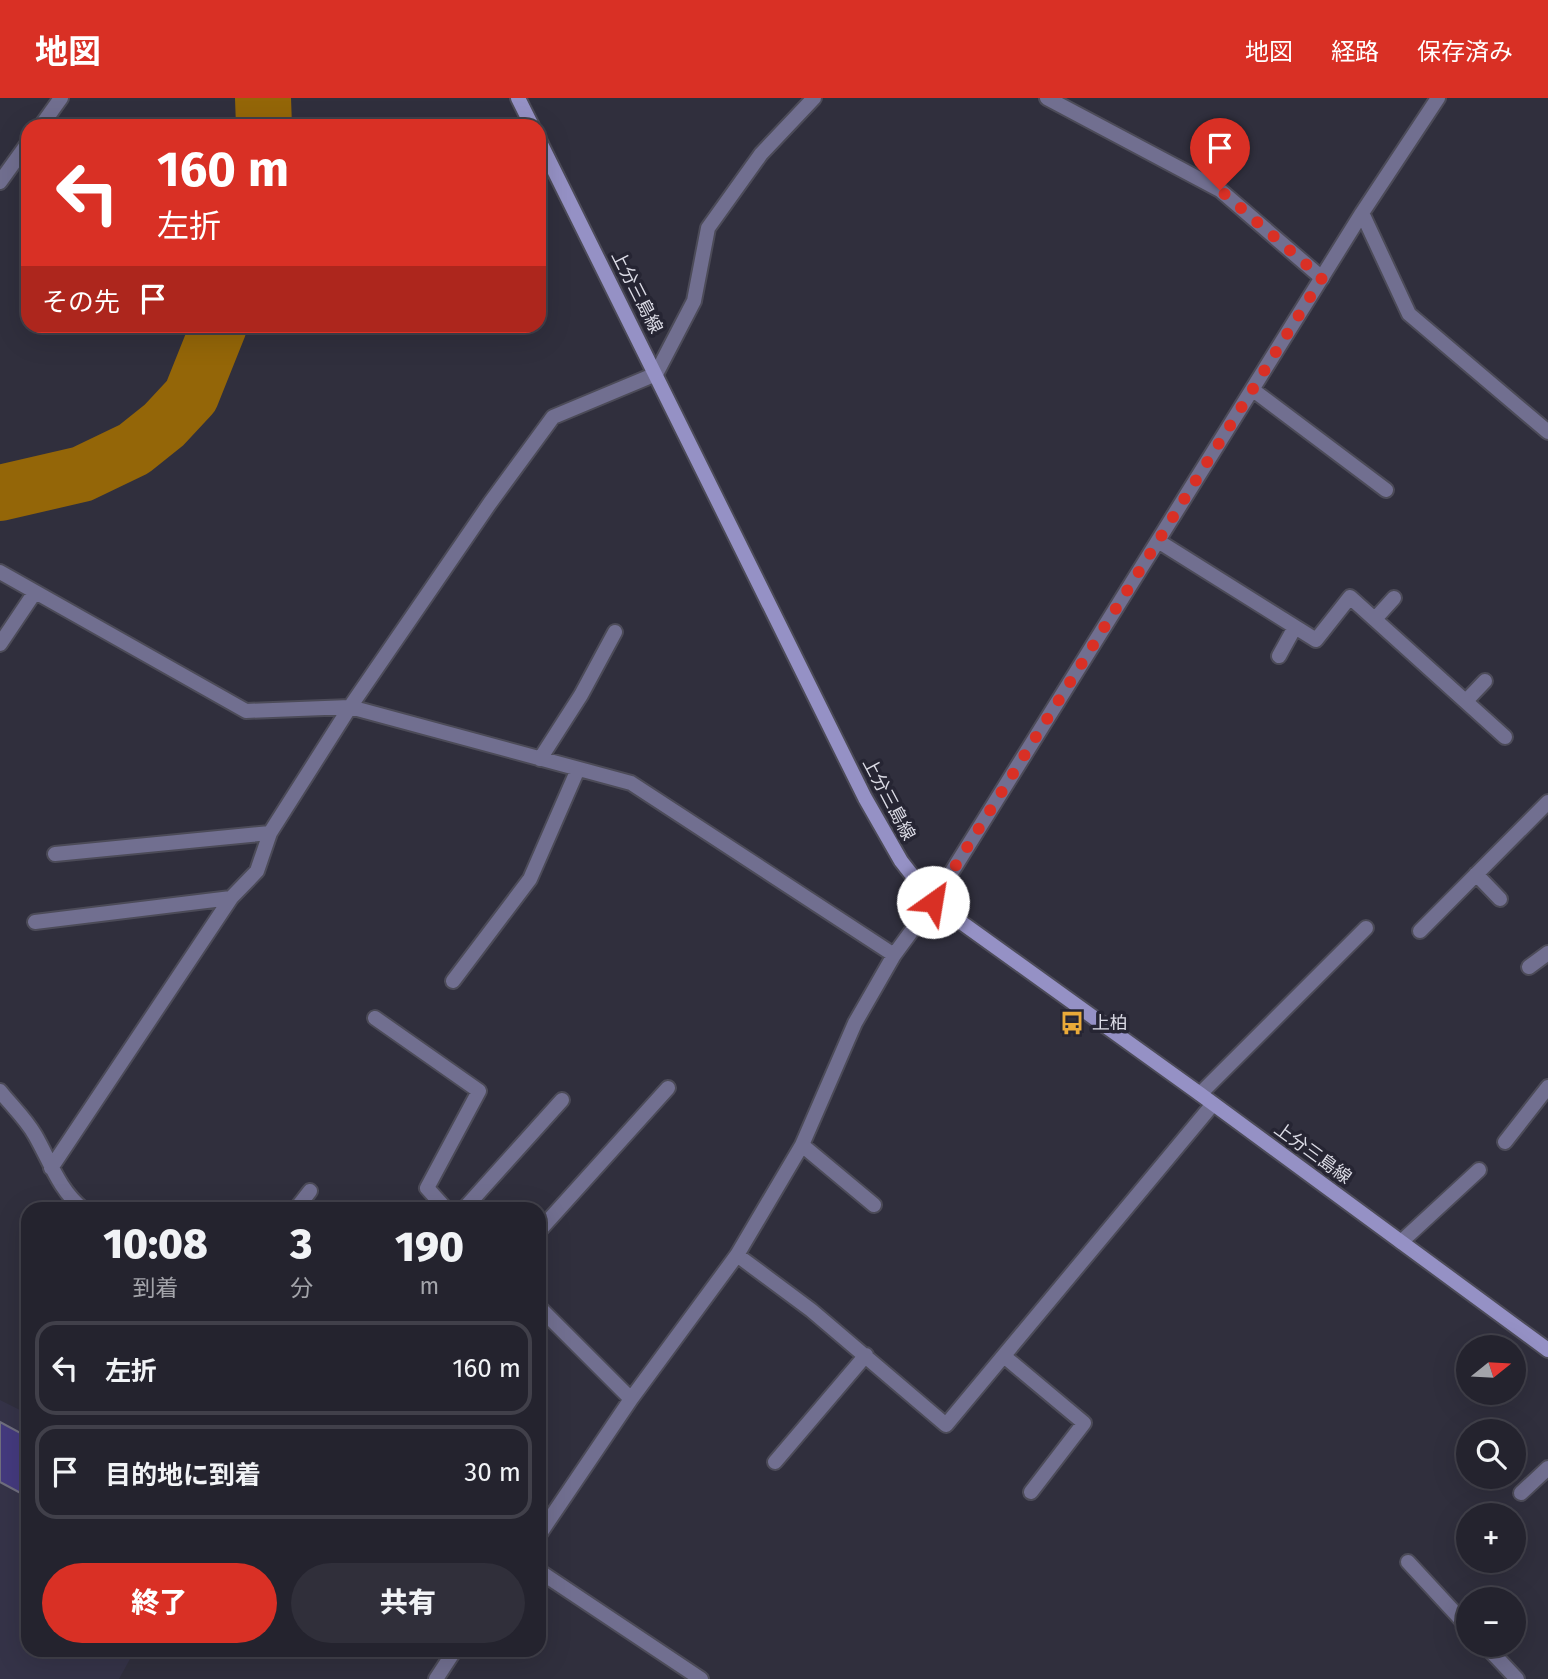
<!DOCTYPE html>
<html lang="ja">
<head>
<meta charset="utf-8">
<style>
  body { margin:0; font-family:"Fira Sans","Noto Sans JP",sans-serif; background:#302f3a; color:#f1f3f6; height:100vh; display:flex; flex-direction:column; font-size:26px; white-space:nowrap }
  * { box-sizing:border-box; margin:0 }
  p { font-size:23px; color:#a3a4aa }
  .icon { flex:none; width:38px; height:38px; fill:none; stroke:currentColor; stroke-width:2; stroke-linecap:round; stroke-linejoin:round }
  .map { position:relative; flex:1; overflow:hidden }
  .sheet { position:absolute; left:21px; top:1104px; width:525px; height:455px; display:flex; flex-direction:column; background:#24232e; border-radius:21px; box-shadow:0 7px 28px #0002,0 0 0 2px #41404a }
  .sheet>* { flex:none }
  .hud { position:absolute; left:21px; top:21px; width:525px; height:214px; border-radius:21px; box-shadow:0 7px 28px #0002,0 0 0 2px #41404a; background:#d93025; color:#fff; overflow:hidden }
  .needle { width:46px; rotate:72deg }
  .fabs { position:absolute; left:1456px; top:1237px; display:grid; gap:14px }
  .fabs a { display:grid; place-items:center; width:70px; height:70px; border-radius:50%; background:#24232e; box-shadow:0 7px 28px #0002,0 0 0 2px #41404a; font-size:35px }
  .pin { position:absolute; display:grid; place-items:center; width:60px; height:60px; color:#fff; margin:-72px -30px; border-radius:50% 50% 50% 0; rotate:-45deg; box-shadow:0 0 7px #0007 }
  .pin .icon { rotate:45deg }
  .me { position:absolute; width:77px; margin:-38px; rotate:32deg; stroke-linejoin:round; filter:drop-shadow(0 0 5px #0008) }
  .turn { display:flex; align-items:center; gap:24px; height:147px; padding:0 21px; font-size:32px }
  .turn .icon { width:91px; height:91px; stroke-width:2.5 }
  .turn b { display:block; font-size:49px; line-height:60px }
  .then { display:flex; align-items:center; height:66px; padding:0 21px; background:#0003; gap:14px; font-size:26px }
  .eta { display:flex; justify-content:space-evenly; align-items:center; height:119px; text-align:center }
  .eta b { font-size:42px; font-weight:800; line-height:49px }
  .action { display:flex; gap:14px; margin-top:auto; padding:14px 21px }
  .action a { flex:1; height:80px; border-radius:42px; background:#d93025; color:#fff; font-size:28px; font-weight:800; line-height:80px; text-align:center }
  .action a+a { background:#302f3a; color:#f1f3f6 }
  ul { padding:0; list-style:none }
  li { display:flex; align-items:center; gap:21px; height:94px; margin:0 14px 10px; padding:0 7px; border:4px solid #41404a; border-radius:21px }
  li div { flex:1 }
  li b { display:block; font-size:26px }
  li em { font-style:normal }
  header { display:flex; align-items:center; gap:42px; box-sizing:border-box; height:98px; padding:0 35px; background:#d93025; color:#fff }
  header strong { font-size:33px }
  nav { display:flex; gap:38px; margin-inline-start:auto; font-size:24px }
  .map>svg:first-child { display:block }
</style>
</head>
<body>
<header>
<strong>地図</strong>
<nav><a>地図</a><a>経路</a><a>保存済み</a></nav>
</header>
<div class="map">
<svg width="1548" height="1581" viewBox="0 0 1548 1581">
  <rect width="100%" height="100%" fill="#302f3d"/>
  <path fill="#353348" d="M0 1302 28 1316V1552H135L119 1581H0Z"/>
  <g fill="none" stroke-linecap="round" stroke-linejoin="round">
    <path stroke="#946608" stroke-width="56" d="M263 0 264 28
      M0 395 82 376 134 351 164 327 191 298 219 228"/>
  </g>
  <path fill="#443a7e" stroke="#6f6e7e" stroke-width="2" d="M0 1324 28 1339V1399L0 1384Z"/>
  <g fill="none" stroke-linecap="round" stroke-linejoin="round">
    <g stroke="#4c4b58" stroke-width="18">
      <path id="lane" d="M1047 0 1220 92 1322 180"/>
    </g>
    <g stroke="#4c4b58" stroke-width="18">
      <path id="street" d="M41 28 61 0
        M0 84 28 45
        M1362 115 1409 216 1548 334
        M1253 292 1386 392
        M1158 443 1316 542 1350 499 1505 639
        M0 474 246 613 350 609 631 685 894 857
        M1375 521 1394 500
        M0 546 35 494
        M1279 558 1295 529
        M1466 603 1485 583
        M540 661 581 597 615 534
        M55 756 270 735
        M1476 776 1500 801
        M35 824 231 800
        M1420 833 1548 704
        M1529 869 1548 855
        M453 883 530 781 578 671
        M375 920 479 993 427 1090 446 1111
        M0 993C11 1007 26 1021 35 1037 50 1063 59 1092 83 1111
        M1200 996 1366 830
        M1505 1044 1548 989
        M802 1047 874 1107
        M51 1070 231 800 257 773 270 735 350 609 490 405 553 319 656 276 694 203 708 130 761 56 814 0
        M296 1111 310 1093
        M464 1111 562 1002
        M539 1133 668 990
        M1401 1144 1479 1072
        M737 1157 811 1212 946 1327 1213 1006
        M539 1209 631 1301
        M1005 1259 1084 1325 1031 1394
        M775 1364 866 1257
        M1521 1395 1548 1370
        M539 1437 631 1301 737 1157 802 1047 855 925 894 857 933 804 1362 115 1438 0
        M1408 1464 1468 1529
        M539 1473 701 1581
        M1485 1547 1517 1581
        M436 1581 455 1552"/>
    </g>
    <g stroke="#4c4b58" stroke-width="18">
      <path id="secondary" d="M518 0 532 28
        M539 42 865 700 901 763 933 804 1200 996 1548 1252"/>
    </g>
    <use href="#lane" stroke="#716f90" stroke-width="14"/>
    <use href="#street" stroke="#716f90" stroke-width="14"/>
    <use href="#secondary" stroke="#9591c5" stroke-width="14"/>
  </g>
  <g fill="none" stroke-linecap="round" stroke-linejoin="round">
    <path stroke="#d93025" stroke-width="12" stroke-dasharray="0 21.6" d="M933 804 1322 180 1220 92"/>
  </g>
  <defs>
    <g id="bus-bare" transform="scale(1.89)"><path d="M-5-6H5V4H4V6H2V4H-2V6H-4V4H-5ZM-3.5-4V0h7V-4ZM-3.5 1.2v1.5H-2V1.2ZM2 1.2v1.5H3.5V1.2Z" fill="#eaaa39" stroke="#262533" stroke-width="2.5" paint-order="stroke"/></g>
  </defs>
  <g fill-rule="evenodd">
    <use href="#bus-bare" x="1072" y="925"/>
  </g>
  <g text-anchor="middle" dominant-baseline="central" stroke-width="7" stroke-linejoin="round" paint-order="stroke">
    <g font-size="18" fill="#dcdce6" stroke="#262533">
      <text transform="translate(637 194) rotate(63)">上分三島線</text>
      <text transform="translate(889 701) rotate(62)">上分三島線</text>
      <text transform="translate(1313 1055) rotate(36)">上分三島線</text>
    </g>
    <g font-size="18" fill="#dcdce6" stroke="#262533" text-anchor="start">
      <text x="1092" y="925">上柏</text>
    </g>
  </g>
</svg>
<div class="fabs">
<a><svg class="needle" viewBox="-14 -14 28 28"><path d="M0-13l5 13h-10z" fill="#e53935"/><path d="M0 13l5-13h-10z" fill="#a3a4aa"/></svg></a>
<a><svg class="icon" aria-label="search" viewBox="0 0 24 24"><circle cx="10" cy="10" r="6"/><path d="M15 15l6 6"/></svg></a>
<a>+</a>
<a>−</a>
</div>
<div class="pin" style="left:1220px;top:92px;background:#d93025"><svg class="icon" aria-label="arrive" viewBox="0 0 24 24"><path d="M6 21V4h12l-3 4 3 4H6"/></svg></div>
<svg class="me" style="left:933px;top:804px" viewBox="-20 -20 40 40"><circle r="19" fill="#fff"/><path d="M0-13L10 11 0 6-10 11z" fill="#d93025"/></svg>
<div class="hud">
<div class="turn"><svg class="icon" aria-label="left" viewBox="0 0 24 24"><path d="M17 20v-9H6M10 6l-5 5 5 5"/></svg><div><b>160 m</b>左折</div></div>
<div class="then">その先<svg class="icon" aria-label="arrive" viewBox="0 0 24 24"><path d="M6 21V4h12l-3 4 3 4H6"/></svg></div>
</div>
<section class="sheet">
<div class="eta">
<div><b>10:08</b><p>到着</p></div>
<div><b>3</b><p>分</p></div>
<div><b>190</b><p>m</p></div>
</div>
<ul>
<li><svg class="icon" aria-label="left" viewBox="0 0 24 24"><path d="M17 20v-9H6M10 6l-5 5 5 5"/></svg><div><b>左折</b></div><em>160 m</em></li>
<li><svg class="icon" aria-label="arrive" viewBox="0 0 24 24"><path d="M6 21V4h12l-3 4 3 4H6"/></svg><div><b>目的地に到着</b></div><em>30 m</em></li>
</ul>
<div class="action"><a>終了</a><a>共有</a></div>
</section>
</div>
</body>
</html>
